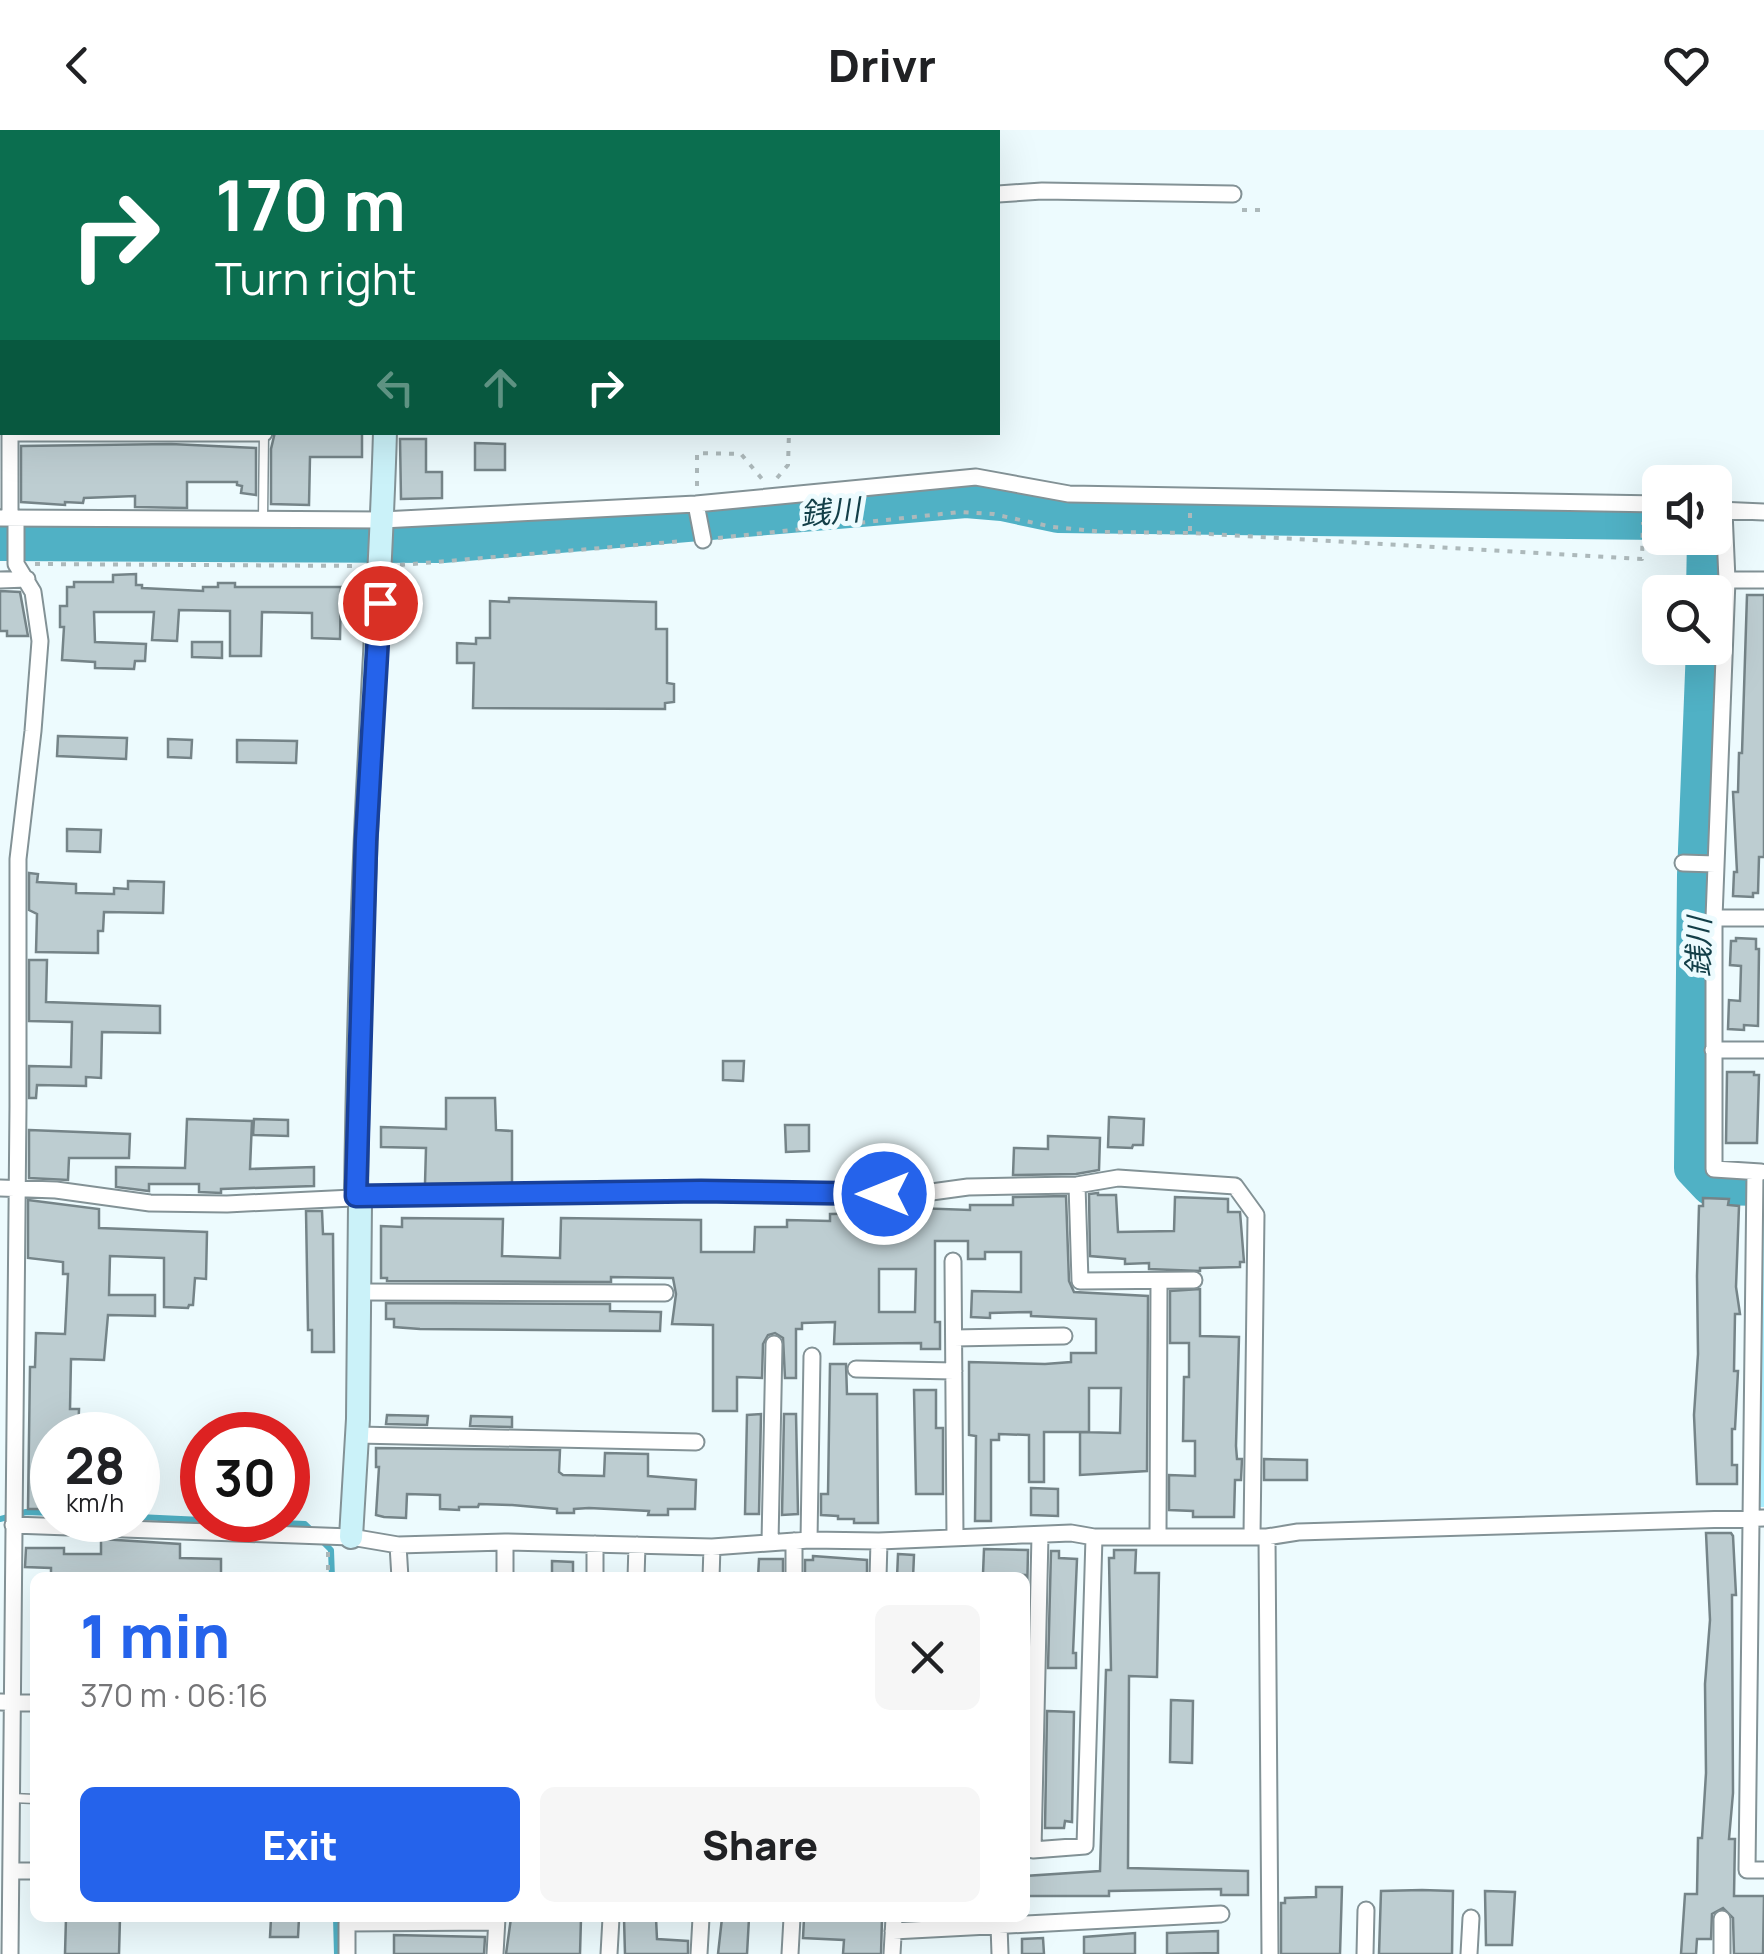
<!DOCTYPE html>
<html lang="en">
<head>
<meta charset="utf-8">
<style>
  body { margin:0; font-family:Manrope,"Noto Sans JP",sans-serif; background:#f6f6f6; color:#202124; height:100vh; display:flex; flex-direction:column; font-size:38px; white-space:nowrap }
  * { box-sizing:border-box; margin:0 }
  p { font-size:32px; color:#757577 }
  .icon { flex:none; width:55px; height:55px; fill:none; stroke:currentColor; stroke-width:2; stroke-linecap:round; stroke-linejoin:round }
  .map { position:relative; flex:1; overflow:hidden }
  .sheet { position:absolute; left:30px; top:1442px; width:1000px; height:350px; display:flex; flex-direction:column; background:#fff; border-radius:15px; box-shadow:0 10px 40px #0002 }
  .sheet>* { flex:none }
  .banner { position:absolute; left:0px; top:0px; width:1000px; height:305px; box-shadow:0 10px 40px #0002; background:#0b6e4f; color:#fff; overflow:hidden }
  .controls { position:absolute; left:1642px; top:335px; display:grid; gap:20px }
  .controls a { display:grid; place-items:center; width:90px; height:90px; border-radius:15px; background:#fff; box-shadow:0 10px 40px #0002; font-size:50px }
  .speed { position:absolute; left:30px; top:1282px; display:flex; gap:20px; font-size:50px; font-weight:700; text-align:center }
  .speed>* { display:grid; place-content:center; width:130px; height:130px; border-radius:50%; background:#fff; box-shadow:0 10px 40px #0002; line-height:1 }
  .speed small { font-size:25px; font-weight:400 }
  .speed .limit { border:15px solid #d22; background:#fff; color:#111 }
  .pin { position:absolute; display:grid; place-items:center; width:85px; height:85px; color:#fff; margin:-42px; border:5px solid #fff; border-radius:50%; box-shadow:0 2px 10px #0007 }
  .me { position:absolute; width:110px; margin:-55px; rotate:270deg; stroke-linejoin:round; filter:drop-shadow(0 0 8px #0008) }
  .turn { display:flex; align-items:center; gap:35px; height:210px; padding:0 50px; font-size:45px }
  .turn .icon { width:130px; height:130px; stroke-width:2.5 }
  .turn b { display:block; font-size:70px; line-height:85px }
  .lanes { display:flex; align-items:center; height:95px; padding:0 50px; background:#0003; justify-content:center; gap:50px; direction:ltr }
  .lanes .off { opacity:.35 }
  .round { display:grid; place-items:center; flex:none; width:105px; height:105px; border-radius:15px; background:#f6f6f6 }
  .headline { display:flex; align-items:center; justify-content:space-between; height:170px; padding:0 50px }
  h1 { font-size:60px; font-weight:800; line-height:75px; color:#2563eb }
  .cta { display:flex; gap:20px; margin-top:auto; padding:20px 50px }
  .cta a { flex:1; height:115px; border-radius:15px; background:#2563eb; color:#fff; font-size:40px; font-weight:800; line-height:115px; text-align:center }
  .cta a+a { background:#f6f6f6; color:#202124 }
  header { display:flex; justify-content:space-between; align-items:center; height:130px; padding:0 50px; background:#fff; font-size:45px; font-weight:800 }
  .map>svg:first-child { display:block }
</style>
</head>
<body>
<header><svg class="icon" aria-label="back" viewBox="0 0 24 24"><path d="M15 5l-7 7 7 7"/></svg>Drivr<svg class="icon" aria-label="heart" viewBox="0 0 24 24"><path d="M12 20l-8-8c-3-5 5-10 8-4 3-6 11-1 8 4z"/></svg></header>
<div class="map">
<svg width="1764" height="1824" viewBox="0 0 1764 1824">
  <rect width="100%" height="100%" fill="#edfbfe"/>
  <path fill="#a9eefe" d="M1758 1065H1764V1377H1757Z"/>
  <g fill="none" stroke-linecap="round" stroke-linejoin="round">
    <path stroke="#50b1c5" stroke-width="6" d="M138 1387 202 1390
      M0 1389 26 1382 52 1383
      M212 1390 305 1394 331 1420 332 1448
      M336 1788 337 1824"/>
    <path stroke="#50b1c5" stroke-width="38" d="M0 412 443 414 966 369 1002 372 1058 384 1660 391
      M1705 462 1706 408
      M1705 518 1696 745 1693 1038 1710 1056 1764 1057"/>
  </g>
  <path fill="#bdcdd1" stroke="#758488" stroke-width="2.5" fill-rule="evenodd" d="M275 302H362V327H310L309 375 271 374V319Z
    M400 309H426V342H442V368L401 369Z
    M475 313 505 314V340H475Z
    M171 314 256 318V365L241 363 242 356 237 355V352H187V378L135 377V366L84 368 83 373 65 372V375L21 372V316Z
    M136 444V455H142V458L203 461V457H218V453H235V457H341L340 509 312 508V483L262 482 261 526H230V481L179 480 177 511 152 510 154 482H94L95 512 146 514 145 531H135L134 539 95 538V532L62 530 64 497H60V476H67V457H74V452H113V445Z
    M0 461 20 462 28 506H7V501H0Z
    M1747 465H1764V727H1759L1758 763H1753V767L1733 766 1734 742H1737L1733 662H1738L1739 623H1742Z
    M509 468 656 472V499H667V553L674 554V572L665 573V579L473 578 474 533H457V513L476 514V508H490V471L509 472Z
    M192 512H222V528L192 527Z
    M58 606 127 608 126 629 57 626Z
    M168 609 192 610 191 628 168 627Z
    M237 610 297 611 296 633 237 632Z
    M67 699 101 700 100 722 67 721Z
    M29 743 38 744 37 752 76 754V763L114 764V758L128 759V751L164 752 163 783 104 782 103 801H98V823L36 822 37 784 29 780Z
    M1736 808 1756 809V819H1759L1758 896 1744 895V900L1728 899 1729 870 1740 871 1741 836 1730 835 1731 811H1736Z
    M29 830H47L46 872 160 876V903L102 902 101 948 86 947V956L37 955 36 968H29V936L71 937 72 892 29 891Z
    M723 931H744L743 951 723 950Z
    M1727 942H1754V945H1759L1757 1013H1726Z
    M446 968H495L496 1000 512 1001V1053L425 1054 426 1018 381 1017V997L446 999Z
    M1109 987 1144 989 1143 1015H1133L1132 1018 1108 1017Z
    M187 989 252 991 250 1039 314 1037V1056L221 1059V1063L199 1062V1054H149V1061L116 1057V1037L185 1038Z
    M254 989 288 990V1006L253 1005Z
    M785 995H809V1021L786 1022Z
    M29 1000 130 1004 129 1028H69L68 1050 29 1048Z
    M1048 1006 1100 1008 1099 1040 1076 1044 1013 1045 1014 1018 1048 1019Z
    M1098 1063V1065H1116L1118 1102 1174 1101 1175 1067 1228 1069V1082H1240L1244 1132H1240V1137L1200 1138V1141L1149 1139V1133L1125 1134V1129L1090 1126 1089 1064Z
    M1066 1066 1069 1151 1074 1162 1148 1166 1147 1341 1080 1345V1302L1120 1303 1121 1258H1089V1302H1044V1352H1029V1305L999 1304V1310H991V1391H975L976 1306 969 1305V1232L1045 1234 1071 1232V1223H1096V1189L1031 1186V1182L990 1183V1188L971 1187 972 1161 1021 1162V1122H985V1129H968V1111H935V1192H940V1219H921V1213L834 1214 835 1192 802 1193V1199H796V1248H785L783 1208 775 1203 768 1205 763 1214 762 1248 737 1247V1281H713V1195L672 1194 676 1164 673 1148 611 1147V1152L387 1151V1148H381V1096L402 1097V1088L503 1089 502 1126 560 1128 561 1088 701 1090V1122H754L755 1097H787V1090L830 1091V1084L887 1083V1077L970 1080V1075H1013V1067ZM879 1139H916L915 1182H879Z
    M1703 1068 1729 1069 1728 1075 1739 1076 1736 1157 1740 1184H1735L1734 1241H1738L1735 1299H1732V1335H1737V1354H1697L1694 1285 1698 1224 1697 1146 1699 1076H1703Z
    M28 1070 99 1079V1098L207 1102 206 1149 195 1148 193 1175H189L188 1178 164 1177V1128L110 1126 109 1165H155V1186L108 1185 104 1230 71 1229 70 1279H79L78 1305H48V1357H52V1378L46 1379H28L30 1237H35L36 1203 65 1204 68 1144H63V1132L28 1128Z
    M306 1081H322L323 1104H333L334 1222H312V1200H308Z
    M1200 1159V1206L1239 1207 1236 1316 1237 1329H1242L1241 1350H1235L1234 1387H1193V1381L1169 1380V1345L1195 1346V1311H1183L1184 1247H1189V1213H1170V1161Z
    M386 1173 610 1174V1181L661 1182 660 1201 420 1199 394 1197V1189H386Z
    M830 1234H846L847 1264H877L878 1393H854V1389H838V1386L821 1385V1364H828Z
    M914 1260H936V1298H943V1364H916Z
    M761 1284 759 1384H745L747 1285Z
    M784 1284H796L798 1384 782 1385Z
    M387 1285 428 1286 427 1295 386 1294Z
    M471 1286 512 1287V1297L470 1296Z
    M376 1318 560 1320 559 1342 563 1345 604 1346 605 1323 648 1324V1346L696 1350 695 1379H668V1385H648L649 1381 589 1378 574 1379V1383H557V1379L512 1375 479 1374 478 1377H459V1380L440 1379V1365L407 1364 406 1388 384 1387 376 1385 379 1337H376Z
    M1264 1329 1307 1330V1350H1264Z
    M1031 1358 1058 1359V1386L1031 1385Z
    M1706 1403H1731L1733 1406 1736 1465H1732L1733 1663 1729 1709H1735L1734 1766H1764L1763 1824H1734L1733 1788 1723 1778 1712 1784 1711 1809H1697L1696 1824H1681L1685 1764H1697L1698 1708H1702L1706 1643 1705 1554 1710 1490Z
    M101 1409 180 1414V1428L221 1429V1448H76L51 1446V1438L25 1437 26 1418H64V1424H101Z
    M984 1419 1028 1420 1027 1469 1025 1445 983 1444Z
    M1114 1420H1136L1135 1443H1159L1157 1547 1129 1546 1128 1738 1248 1741V1765H1221V1759L1109 1761V1766H1025V1746L1100 1741 1106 1540H1111L1109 1428H1114Z
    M1051 1421H1059V1428L1077 1429 1073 1523H1076V1538H1048Z
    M898 1424 914 1425 913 1448H897Z
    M813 1426 867 1430V1448H805V1430H813Z
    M759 1429H783V1448H758Z
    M552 1431 573 1432V1448H552Z
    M1171 1570 1193 1571 1192 1633 1170 1632Z
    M1047 1581 1074 1582 1072 1692 1065 1691 1064 1698H1045Z
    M1316 1757H1342L1340 1824H1281V1773H1285V1768L1316 1767Z
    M1422 1760 1453 1761 1452 1824H1379L1381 1761Z
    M1485 1761 1515 1762 1512 1815H1486Z
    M66 1788H120L119 1824H65Z
    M271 1788H299L298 1807H270Z
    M511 1788H581L580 1824H506Z
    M624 1788H656L657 1809 688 1811V1824H625Z
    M722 1788H749L747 1824H718Z
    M804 1788H882L881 1824H843L844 1810 803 1808Z
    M1218 1801V1823L1167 1824V1803Z
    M1135 1803V1824H1084V1807Z
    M394 1805 485 1807 484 1824H394Z
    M1043 1808 1044 1824H1022V1809Z"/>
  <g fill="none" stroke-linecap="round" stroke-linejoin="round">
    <g stroke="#839296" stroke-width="11">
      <path id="lane" d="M263 388 264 302
        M12 1668 35 1669"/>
    </g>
    <g stroke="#839296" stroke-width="19">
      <path id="street" d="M15 2V0
        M998 64 1042 61 1233 64
        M0 88H2
        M10 302V388
        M10 303H264
        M696 374 703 410
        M1718 380 1764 382
        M1724 381 1727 450 1714 788V1039L1761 1042
        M0 388 382 390 696 374 976 347 1069 364 1660 374
        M0 450 27 449
        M1727 450H1764
        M1683 733 1715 734
        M1714 788H1764
        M1713 920H1764
        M1755 1042 1747 1740H1764
        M1077 1055 1080 1151 1194 1150
        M0 1058 56 1060 150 1073 227 1074 394 1066 701 1061 917 1064 968 1057 1077 1055 1118 1048 1235 1056 1256 1085 1252 1406
        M953 1131 955 1408
        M360 1162 665 1163
        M954 1208 1064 1206
        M856 1239 954 1241
        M357 1305 696 1312
        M13 1395 351 1407 398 1415 505 1412 712 1417 809 1410 879 1411 1071 1403 1094 1407H1267L1298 1402 1764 1388
        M1040 1405 1033 1720 1085 1716 1094 1407
        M1158 1405 1159 1151
        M1267 1407 1270 1824
        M809 1410 812 1226
        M505 1412V1448
        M770 1412 774 1214
        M398 1415 400 1448
        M595 1448V1414
        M636 1448 637 1415
        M711 1448 712 1417
        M794 1448V1411
        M878 1448 879 1411
        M0 1572 35 1573
        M12 1741H35
        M999 1795 1000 1824
        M893 1801 1221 1784
        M10 1824 18 976V729L33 601 40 511 33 462 16 434V388
        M347 1824V1793L496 1792
        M495 1824 497 1788
        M609 1824 611 1788
        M699 1824 701 1788
        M790 1824 792 1788
        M892 1824 894 1788
        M1365 1824 1366 1780
        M1469 1824 1471 1788
        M1722 1824V1789"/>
    </g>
    <g stroke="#839296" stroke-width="26">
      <path id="secondary" d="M391 2V0
        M351 1407 358 1289 360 1074 356 1066C358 919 362 771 370 623 375 516 382 410 385 302"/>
    </g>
    <path stroke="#adb9bb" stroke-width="4" stroke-dasharray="5 8" stroke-linecap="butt" d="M1242 80H1264
      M777 348 788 335 789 302
      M697 356V323L741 324 763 350
      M1190 383V403
      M718 408 960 382 993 384 1053 397 1104 402 1190 403 1642 429 1643 392
      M35 434 360 436
      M400 435 684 411
      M328 1422V1448"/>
    <use href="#lane" stroke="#fff" stroke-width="8"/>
    <use href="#street" stroke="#fff" stroke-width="15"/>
    <use href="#secondary" stroke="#cbf2f9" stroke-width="22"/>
  </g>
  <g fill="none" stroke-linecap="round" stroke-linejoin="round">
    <g stroke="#184099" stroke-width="25">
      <path id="route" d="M380 473 366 711 356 1066 701 1061 884 1064"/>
    </g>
    <use href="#route" stroke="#2563eb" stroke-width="18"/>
  </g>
  <g text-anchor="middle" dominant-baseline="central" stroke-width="10" stroke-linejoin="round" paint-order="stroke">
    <g font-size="30" font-style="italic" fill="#133f48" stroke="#edfbfe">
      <text transform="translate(830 381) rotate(-5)">銭川</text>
      <text transform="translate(1698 817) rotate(-89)">銭川</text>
    </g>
  </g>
</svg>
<div class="controls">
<a><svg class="icon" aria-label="sound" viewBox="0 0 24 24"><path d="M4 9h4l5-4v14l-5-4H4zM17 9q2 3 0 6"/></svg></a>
<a><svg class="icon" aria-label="search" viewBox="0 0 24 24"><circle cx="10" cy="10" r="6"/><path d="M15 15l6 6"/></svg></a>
</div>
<div class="speed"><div>28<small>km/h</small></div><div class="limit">30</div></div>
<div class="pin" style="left:380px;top:473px;background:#d93025"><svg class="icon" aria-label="arrive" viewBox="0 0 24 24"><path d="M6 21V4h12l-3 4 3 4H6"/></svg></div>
<svg class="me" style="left:884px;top:1064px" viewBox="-20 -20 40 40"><circle r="17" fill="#2563eb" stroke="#fff" stroke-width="3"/><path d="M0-11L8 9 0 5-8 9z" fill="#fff"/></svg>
<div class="banner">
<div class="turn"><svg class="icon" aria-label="right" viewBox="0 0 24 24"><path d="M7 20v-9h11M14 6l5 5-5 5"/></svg><div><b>170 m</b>Turn right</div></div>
<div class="lanes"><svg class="icon off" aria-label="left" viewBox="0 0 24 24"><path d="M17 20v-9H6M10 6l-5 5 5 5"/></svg><svg class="icon off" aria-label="ahead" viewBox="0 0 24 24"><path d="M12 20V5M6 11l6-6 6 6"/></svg><svg class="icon" aria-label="right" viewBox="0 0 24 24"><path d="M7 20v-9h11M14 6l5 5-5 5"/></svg></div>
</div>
<section class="sheet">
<div class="headline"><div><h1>1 min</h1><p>370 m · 06:16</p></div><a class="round"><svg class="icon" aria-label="close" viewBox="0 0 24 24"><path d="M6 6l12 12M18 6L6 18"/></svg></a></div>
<div class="cta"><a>Exit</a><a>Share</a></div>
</section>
</div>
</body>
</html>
